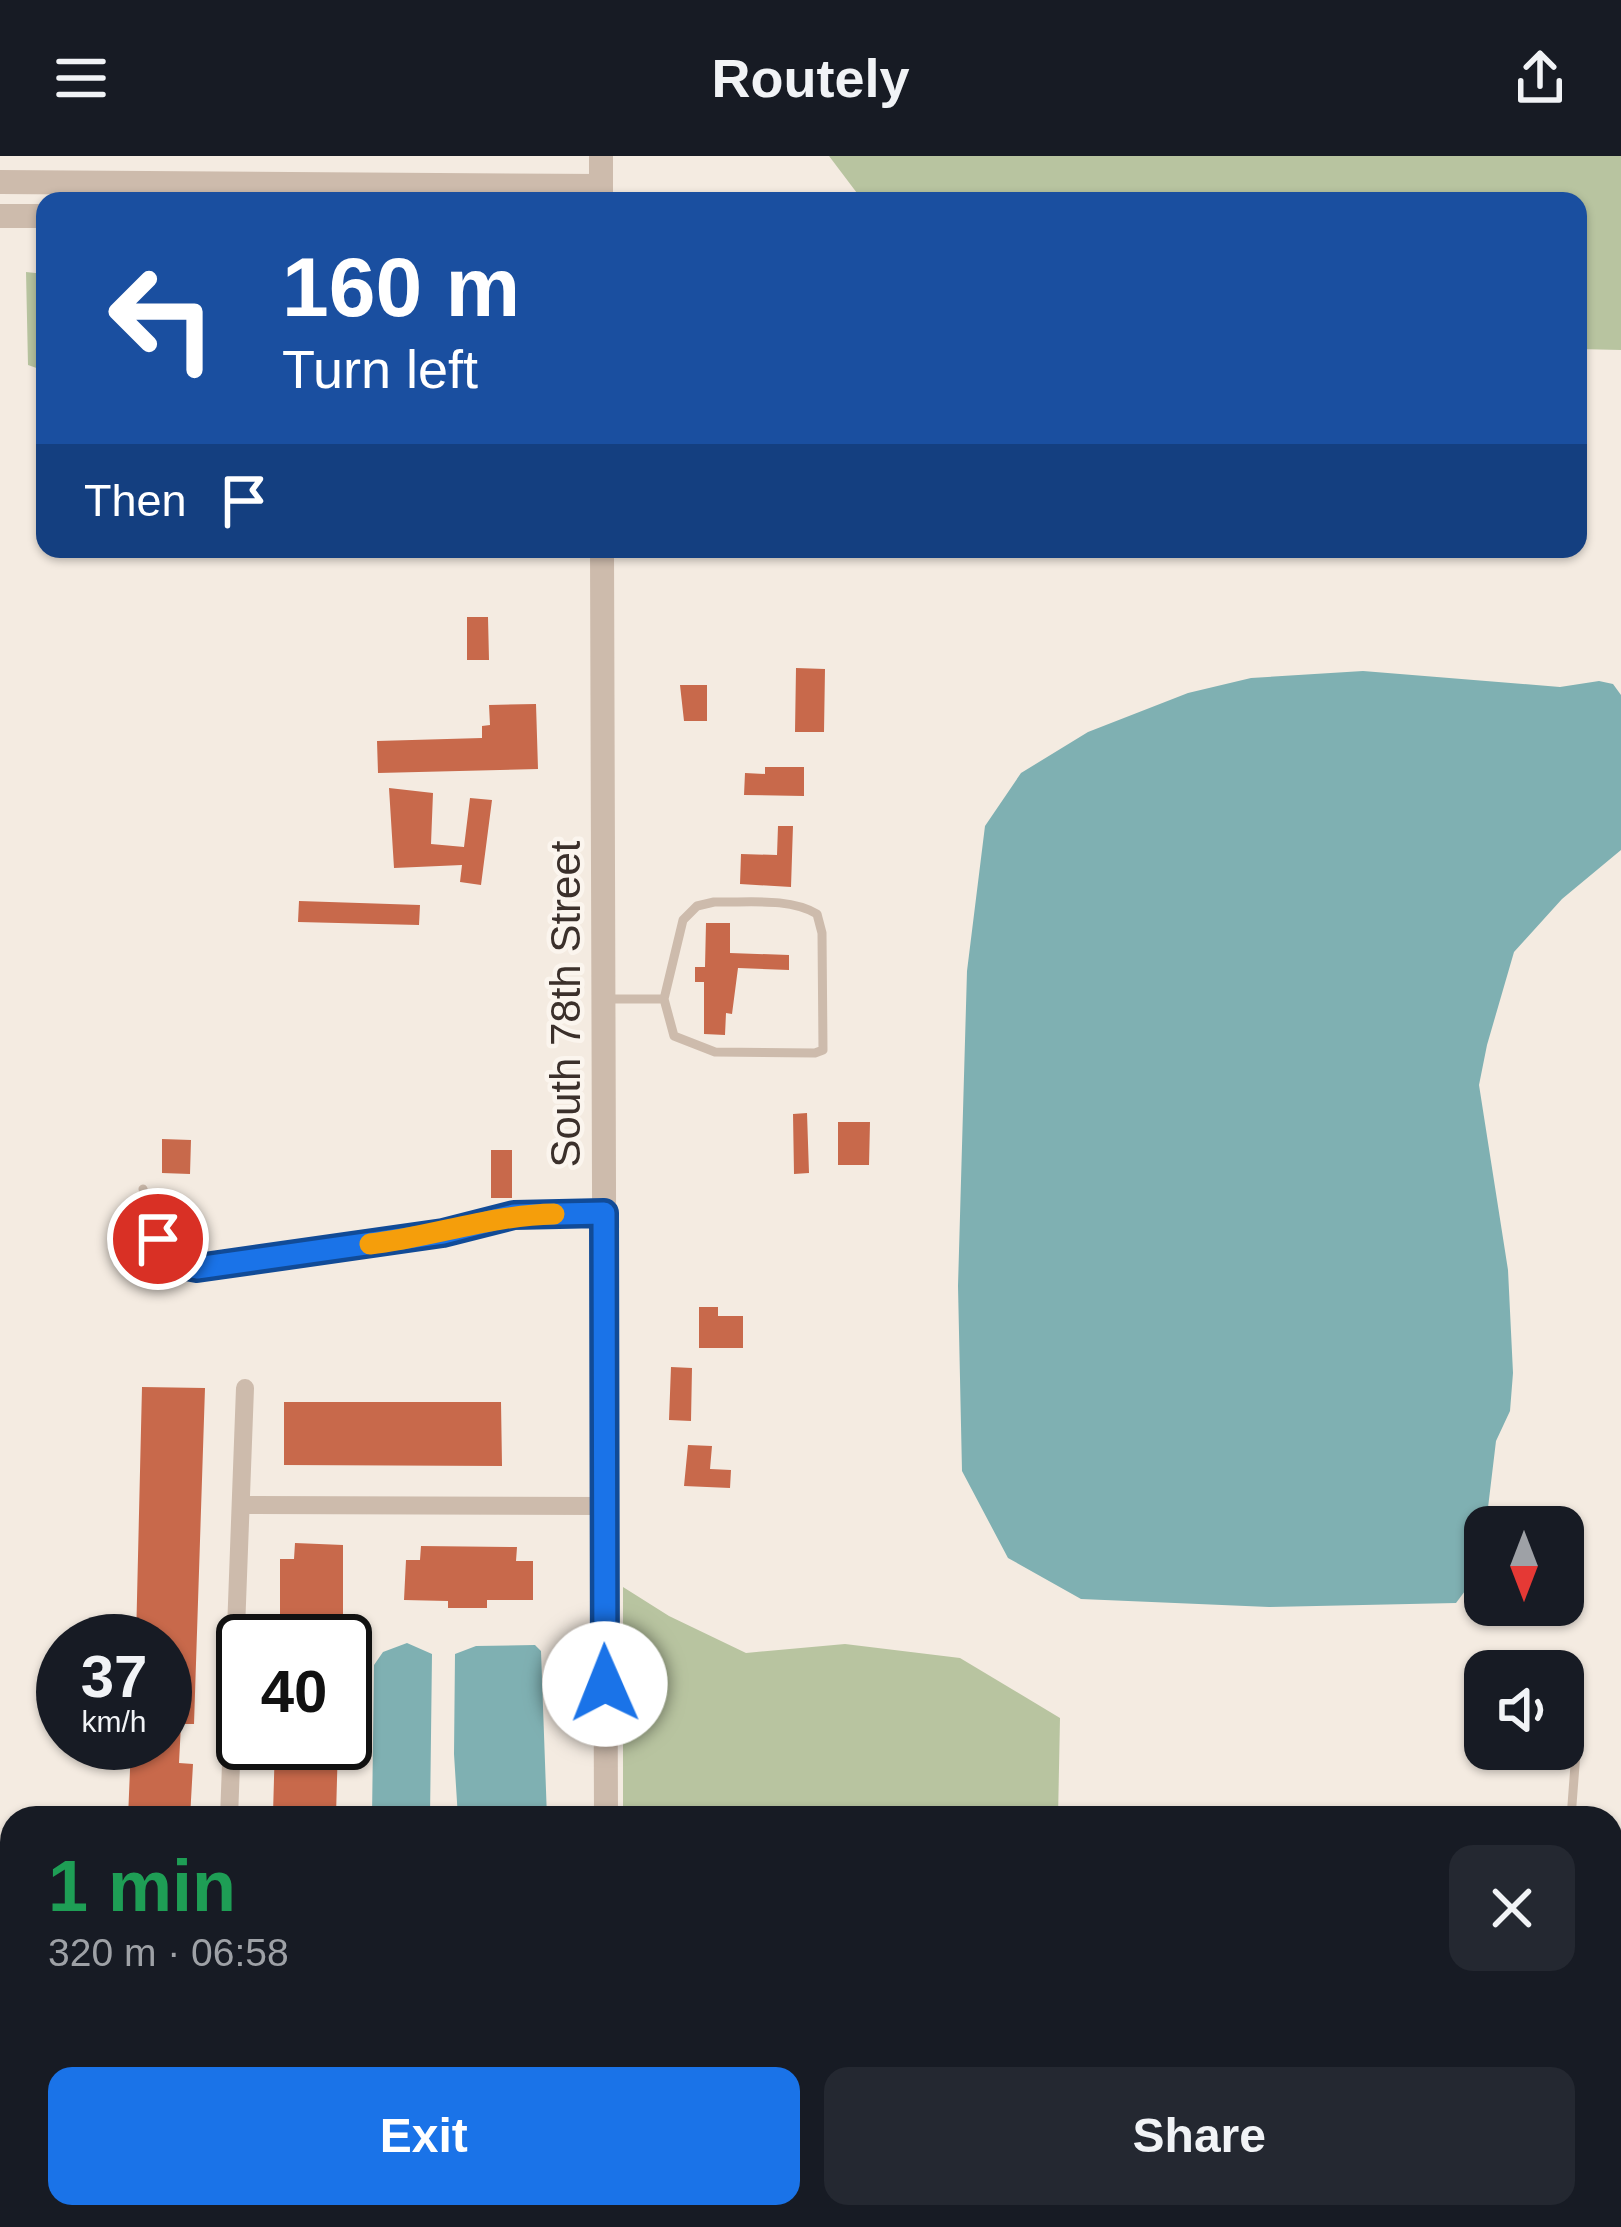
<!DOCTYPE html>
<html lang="en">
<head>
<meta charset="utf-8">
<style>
  body { margin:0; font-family:Helvetica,sans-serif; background:#242831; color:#f1f3f6; height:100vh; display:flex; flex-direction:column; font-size:45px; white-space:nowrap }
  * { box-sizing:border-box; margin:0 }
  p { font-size:39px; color:#9ea1a6 }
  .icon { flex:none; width:66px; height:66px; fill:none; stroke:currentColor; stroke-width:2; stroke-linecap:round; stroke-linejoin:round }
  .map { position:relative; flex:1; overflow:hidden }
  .panel { position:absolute; left:0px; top:1650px; width:1623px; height:423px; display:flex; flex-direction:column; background:#171b24; border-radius:36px 36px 0 0; box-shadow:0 3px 9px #0004 }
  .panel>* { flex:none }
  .top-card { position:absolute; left:36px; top:36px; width:1551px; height:366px; border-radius:24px; box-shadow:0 3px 9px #0004; background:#1a4fa0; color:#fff; overflow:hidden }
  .needle { width:78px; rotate:180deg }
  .buttons { position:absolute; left:1464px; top:1350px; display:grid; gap:24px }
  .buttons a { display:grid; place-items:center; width:120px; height:120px; border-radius:24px; background:#171b24; box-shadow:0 3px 9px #0004; font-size:60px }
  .speed { position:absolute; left:36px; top:1458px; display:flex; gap:24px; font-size:60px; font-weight:700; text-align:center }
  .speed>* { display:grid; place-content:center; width:156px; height:156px; border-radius:50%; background:#171b24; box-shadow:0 3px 9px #0004; line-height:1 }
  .speed small { font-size:30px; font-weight:400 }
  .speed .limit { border:6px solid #111; border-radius:18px; background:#fff; color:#111 }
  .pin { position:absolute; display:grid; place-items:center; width:102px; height:102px; color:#fff; margin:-51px; border:6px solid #fff; border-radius:50%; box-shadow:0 3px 12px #0007 }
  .me { position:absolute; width:132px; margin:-66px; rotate:359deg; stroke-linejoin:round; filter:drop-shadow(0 0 9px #0008) }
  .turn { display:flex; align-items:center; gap:42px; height:252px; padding:0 48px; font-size:54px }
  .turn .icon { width:156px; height:156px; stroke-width:2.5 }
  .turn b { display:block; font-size:84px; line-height:102px }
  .then { display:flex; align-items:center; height:114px; padding:0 48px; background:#0003; gap:24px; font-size:45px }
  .round { display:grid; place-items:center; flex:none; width:126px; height:126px; border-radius:24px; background:#242831 }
  .head { display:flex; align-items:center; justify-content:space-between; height:204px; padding:0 48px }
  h1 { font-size:72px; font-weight:700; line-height:90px; color:#1e9e55 }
  .button { display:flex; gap:24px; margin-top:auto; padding:24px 48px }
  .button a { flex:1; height:138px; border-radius:24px; background:#1a73e8; color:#fff; font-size:48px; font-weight:700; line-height:138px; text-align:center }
  .button a+a { background:#242831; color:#f1f3f6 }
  header { display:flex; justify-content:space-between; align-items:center; height:156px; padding:0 48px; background:#171b24; font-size:54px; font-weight:700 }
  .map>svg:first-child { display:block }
</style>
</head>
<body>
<header><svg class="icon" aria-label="menu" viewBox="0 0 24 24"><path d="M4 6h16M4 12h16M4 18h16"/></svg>Routely<svg class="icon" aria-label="share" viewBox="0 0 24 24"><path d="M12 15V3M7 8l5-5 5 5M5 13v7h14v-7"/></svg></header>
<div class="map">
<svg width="1621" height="2071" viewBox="0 0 1621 2071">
  <rect width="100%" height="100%" fill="#f4ebe1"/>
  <path fill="#b8c4a0" d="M829 0H1621V194L1578 193V45H863Z
    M26 116 45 118V215L28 209Z
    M623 1431 669 1460 746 1497 845 1488 960 1502 1060 1562 1058 1662H623Z
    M277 2061H515L490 2070 323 2068Z"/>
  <path fill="#7fb0b2" d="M1363 515 1560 531 1599 525 1613 528 1621 539V694L1562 743 1514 796 1487 889 1479 929 1508 1114 1513 1217 1510 1255 1496 1285 1487 1360 1474 1423 1456 1447 1269 1451 1081 1443 1008 1402 962 1315 958 1130 967 815 985 670 1021 617 1088 576 1188 537 1251 522Z
    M407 1487 432 1498 430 1662H372L374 1509 383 1496Z
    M535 1489 541 1495 547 1662H458L454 1598 455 1498 476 1490Z"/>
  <path fill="#c8694b" d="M467 461H488L489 504H467Z
    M796 512 825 513 824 576H795Z
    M680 529H707V565H684Z
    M536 548 538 613 378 617 377 585 482 582V570L490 569 489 549Z
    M765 611H804V640L744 639 745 617 765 618Z
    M389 632 433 637 431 688 464 691 470 642 492 644 481 729 460 726 462 709 394 712Z
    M778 670H793L791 731 740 728 741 698 777 699Z
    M299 745 420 749 419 769 298 766Z
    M706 767H730V797L789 799V814L738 812 732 858 726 857 725 879 704 878V826H695V811H705Z
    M807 957 809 1017 794 1018 793 958Z
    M838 966H870L869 1009H838Z
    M162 983 191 984 190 1018 162 1017Z
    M491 994H512V1042H491Z
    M699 1151H718V1160H743V1192H699Z
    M671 1211 692 1212 691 1265 669 1264Z
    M142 1231 205 1232 194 1568H181L179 1607 193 1608 190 1662H128L131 1590 165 1591V1485H136Z
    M284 1246H501L502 1310 284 1309Z
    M688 1289 712 1290 710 1313 731 1314 730 1332 684 1330Z
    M295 1387 343 1389V1472L280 1470V1403H294Z
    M421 1390 517 1391 516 1405H533V1444H487V1452H448V1445L404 1444 406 1404H420Z
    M275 1587H338L336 1660 273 1658Z"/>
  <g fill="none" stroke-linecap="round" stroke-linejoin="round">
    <path stroke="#cdbbac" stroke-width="9" d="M714 746C746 747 789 741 817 758L822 777 823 894 815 897 715 896 674 880 664 843 683 764 697 750Z
      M605 843H664
      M143 1033 157 1083 175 1108 197 1112 443 1077 514 1059 604 1057
      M1571 1662 1576 1596
      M1611 1971 1621 1970
      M1603 2061 1604 2071"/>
    <path stroke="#cdbbac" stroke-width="18" d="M241 1349 603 1350
      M229 1662 245 1232"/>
    <path stroke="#cdbbac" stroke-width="24" d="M601 0V43
      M0 26 601 30
      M0 60H45
      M602 393 606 1662
      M609 2061V2071"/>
  </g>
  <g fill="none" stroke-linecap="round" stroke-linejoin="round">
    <g stroke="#114b97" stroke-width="30">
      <path id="route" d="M158 1083 175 1108 197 1112 443 1077 514 1059 604 1057 605 1528"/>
    </g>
    <use href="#route" stroke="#1a73e8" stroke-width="21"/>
    <path stroke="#f59e0b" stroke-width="21" d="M370 1088C432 1081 491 1059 554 1058"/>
  </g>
  <g text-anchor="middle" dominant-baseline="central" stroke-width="9" stroke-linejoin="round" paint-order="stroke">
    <g font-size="42" fill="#3b302b" stroke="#fbf5ee">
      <text transform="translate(565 848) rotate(-90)">South 78th Street</text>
    </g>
  </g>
</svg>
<div class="buttons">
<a><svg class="needle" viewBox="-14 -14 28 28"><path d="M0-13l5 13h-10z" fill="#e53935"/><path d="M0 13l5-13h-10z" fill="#9ea1a6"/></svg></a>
<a><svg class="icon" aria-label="sound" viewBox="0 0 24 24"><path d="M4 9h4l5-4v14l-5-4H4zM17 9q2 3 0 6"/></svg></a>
</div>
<div class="speed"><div>37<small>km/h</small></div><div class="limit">40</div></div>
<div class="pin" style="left:158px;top:1083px;background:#d93025"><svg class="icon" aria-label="arrive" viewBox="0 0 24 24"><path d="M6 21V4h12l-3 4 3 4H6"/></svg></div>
<svg class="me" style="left:605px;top:1528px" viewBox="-20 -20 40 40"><circle r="19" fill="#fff"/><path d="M0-13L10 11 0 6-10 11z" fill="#1a73e8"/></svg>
<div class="top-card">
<div class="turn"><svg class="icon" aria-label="left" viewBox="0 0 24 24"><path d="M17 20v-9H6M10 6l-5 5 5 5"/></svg><div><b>160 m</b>Turn left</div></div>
<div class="then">Then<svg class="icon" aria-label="arrive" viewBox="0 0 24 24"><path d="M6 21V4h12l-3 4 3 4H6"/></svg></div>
</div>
<section class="panel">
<div class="head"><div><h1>1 min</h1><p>320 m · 06:58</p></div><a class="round"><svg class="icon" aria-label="close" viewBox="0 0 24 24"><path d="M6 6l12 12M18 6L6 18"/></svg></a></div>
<div class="button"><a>Exit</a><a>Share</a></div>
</section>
</div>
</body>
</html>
